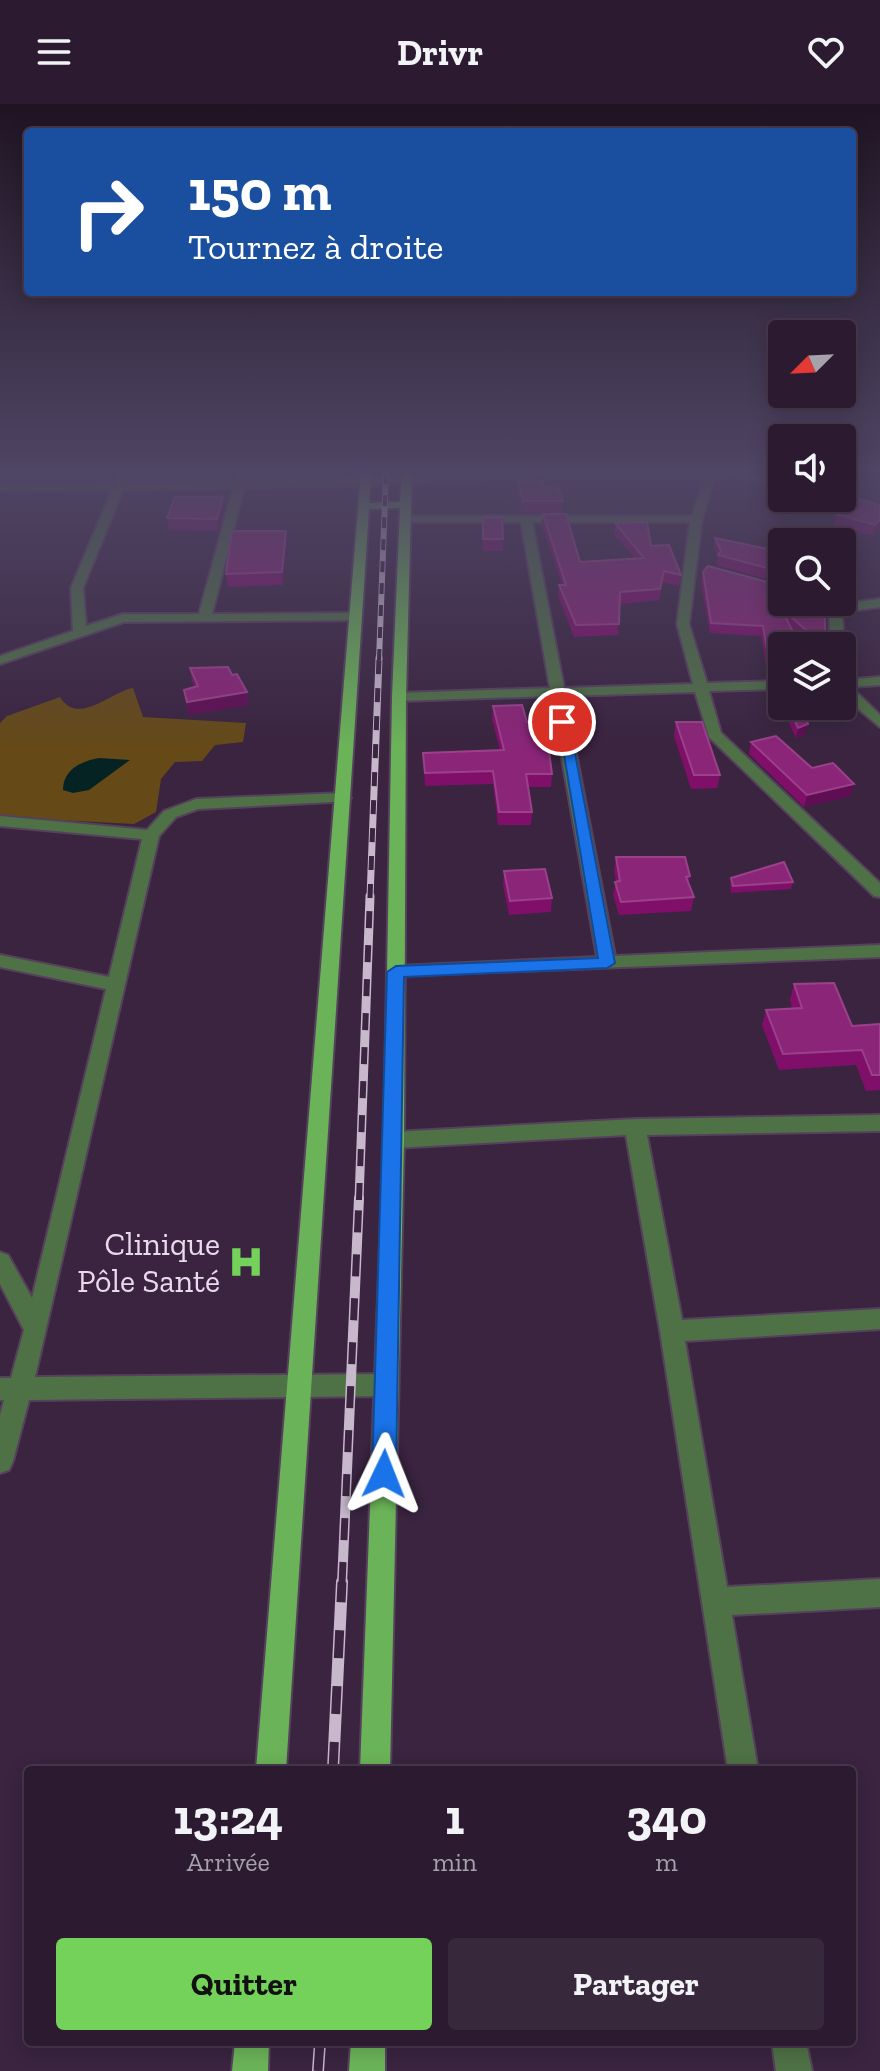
<!DOCTYPE html>
<html lang="fr">
<head>
<meta charset="utf-8">
<style>
  body { margin:0; font-family:"Zilla Slab",serif; background:#38283c; color:#f1f3f6; height:100vh; display:flex; flex-direction:column; font-size:30px; white-space:nowrap }
  * { box-sizing:border-box; margin:0 }
  p { font-size:26px; color:#a6a1ab }
  .icon { flex:none; width:44px; height:44px; fill:none; stroke:currentColor; stroke-width:2; stroke-linecap:round; stroke-linejoin:round }
  .map { position:relative; flex:1; overflow:hidden }
  .details { position:absolute; left:24px; top:1662px; width:832px; height:280px; display:flex; flex-direction:column; background:#2c1b30; border-radius:8px; box-shadow:0 4px 20px #0003,0 0 0 2px #48394c }
  .details>* { flex:none }
  .hud { position:absolute; left:24px; top:24px; width:832px; height:168px; border-radius:8px; box-shadow:0 4px 20px #0003,0 0 0 2px #48394c; background:#1a4fa0; color:#fff; overflow:hidden }
  .needle { width:52px; rotate:246deg }
  .tools { position:absolute; left:768px; top:216px; display:grid; gap:16px }
  .tools a { display:grid; place-items:center; width:88px; height:88px; border-radius:8px; background:#2c1b30; box-shadow:0 4px 20px #0003,0 0 0 2px #48394c; font-size:40px }
  .pin { position:absolute; display:grid; place-items:center; width:68px; height:68px; color:#fff; margin:-34px; border:4px solid #fff; border-radius:50%; box-shadow:0 2px 8px #0007 }
  .me { position:absolute; width:88px; margin:-44px; rotate:2deg; stroke-linejoin:round; filter:drop-shadow(0 0 6px #0008) }
  .turn { display:flex; align-items:center; gap:28px; height:168px; padding:0 32px; font-size:36px }
  .turn .icon { width:104px; height:104px; stroke-width:2.5 }
  .turn b { display:block; font-size:56px; line-height:68px }
  .eta { display:flex; justify-content:space-evenly; align-items:center; height:136px; text-align:center }
  .eta b { font-size:48px; font-weight:800; line-height:56px }
  .action { display:flex; gap:16px; margin-top:auto; padding:16px 32px }
  .action a { flex:1; height:92px; border-radius:8px; background:#74d25b; color:#111; font-size:32px; font-weight:800; line-height:92px; text-align:center }
  .action a+a { background:#38283c; color:#f1f3f6 }
  header { display:flex; justify-content:space-between; align-items:center; height:104px; padding:0 32px; background:#2c1b30; font-size:36px; font-weight:800 }
  .map>svg:first-child { display:block }
</style>
</head>
<body>
<header><svg class="icon" aria-label="menu" viewBox="0 0 24 24"><path d="M4 6h16M4 12h16M4 18h16"/></svg>Drivr<svg class="icon" aria-label="heart" viewBox="0 0 24 24"><path d="M12 20l-8-8c-3-5 5-10 8-4 3-6 11-1 8 4z"/></svg></header>
<div class="map">
<svg width="880" height="1967" viewBox="0 0 880 1967">
  <rect width="100%" height="100%" fill="#3a2440"/>
  <path fill="#654a18" d="M133 584 143 613 246 619 243 638 215 641 202 657 175 658 161 675 156 708 134 720 0 713V619L7 612 60 593C78 623 112 587 133 584Z"/>
  <path fill="#062324" d="M99 654 130 656 89 686 73 689 63 686C63 665 82 657 99 654Z"/>
  <g fill="none" stroke-linecap="round" stroke-linejoin="round">
    <g stroke="#56415c" stroke-width="4">
      <path id="minor" d="M120 368H130L126 379 235 378 238 368H248L246 377 545 368 540 371 364 382 244 384 212 510 356 509 361 510V516L124 518 0 560V552L73 527 71 484 112 386 0 387V381L115 379ZM233 384 199 510H123L86 522 83 484 123 386Z
        M707 368H717L702 415 689 520 707 579 782 577V585L709 587 721 629 880 779V793L874 792 709 633 695 588 565 592 615 852 880 841V853L390 872 387 868 390 864 396 862 597 853 551 592 399 597 392 593 399 589 550 584 521 418H404L398 415 404 412H692ZM532 418H690L677 520 693 580 564 584Z
        M727 368H744L782 378V384Z
        M842 393 880 404V410L828 394Z
        M880 495V503L842 508 844 542H830L829 498 841 500Z
        M880 573V581L851 583 880 611V623L842 591V576Z
        M343 689 351 694 349 697 198 705 176 713 159 732 35 1273 386 1270 395 1273 398 1281 395 1289 386 1292 29 1296 13 1357 9 1366 0 1369V1311L4 1296H0V1274H11L24 1226 0 1180V1148L8 1151 32 1194 106 885 0 863V851L109 873 142 735 0 722V712L147 726 164 707 196 695Z
        M880 1011V1027L647 1031 682 1216 880 1205V1225L685 1237 727 1483 880 1475V1503L732 1511 758 1666H728L660 1227 626 1031 394 1044 387 1042 384 1036 387 1030 394 1028 635 1015Z
        M772 1938H806L812 1967H776Z"/>
    </g>
    <g stroke="#56415c" stroke-width="4">
      <path id="major" d="M361 368H371L369 399 400 398 402 368H412L406 593 404 1036 390 1666H360L384 1036 392 593 400 404 369 405 286 1666H256Z
        M235 1938H269L268 1967H232Z
        M351 1938H385V1967H349Z"/>
    </g>
    <use href="#minor" fill="#4f7146" fill-rule="evenodd"/>
    <use href="#major" fill="#6bb358" fill-rule="evenodd"/>
    <g stroke="#c8b8cc" stroke-width="6">
      <path id="rail-far4" d="M379 556 386 368"/>
    </g>
    <g stroke="#c8b8cc" stroke-width="7">
      <path id="rail-far3" d="M370 794 379 554"/>
    </g>
    <g stroke="#c8b8cc" stroke-width="9">
      <path id="rail-far2" d="M359 1096 370 792"/>
    </g>
    <g stroke="#c8b8cc" stroke-width="10">
      <path id="rail-far1" d="M342 1480 359 1094"/>
    </g>
    <g stroke="#c8b8cc" stroke-width="12">
      <path id="rail" d="M333 1666 342 1478
        M318 1967 320 1938"/>
    </g>
    <use href="#rail-far4" stroke="#3a2440" stroke-width="4" stroke-dasharray="11" stroke-linecap="butt"/>
    <use href="#rail-far3" stroke="#3a2440" stroke-width="5" stroke-dasharray="14" stroke-linecap="butt"/>
    <use href="#rail-far2" stroke="#3a2440" stroke-width="6" stroke-dasharray="17" stroke-linecap="butt"/>
    <use href="#rail-far1" stroke="#3a2440" stroke-width="7" stroke-dasharray="22" stroke-linecap="butt"/>
    <use href="#rail" stroke="#3a2440" stroke-width="9" stroke-dasharray="28" stroke-linecap="butt"/>
  </g>
  <path fill="#800f6a" d="M518 377 544 383 563 397 562 409H522L517 389Z
    M855 394 880 424 872 432 834 421 836 410Z
    M224 405 218 427 169 426 167 414Z
    M543 410 580 458 634 454 614 430 615 419 651 442 681 471 679 482 663 478 659 496 620 500 618 531 574 533 558 492 559 481H562L542 421Z
    M483 414 503 435V447H483Z
    M715 434 782 448V479L716 461 718 453 714 443Z
    M287 439 283 481 228 483 226 470Z
    M703 468 782 482 826 542H810L792 526 782 542V574H768L761 532 710 529 701 478Z
    M190 564 232 571 247 588 248 601 189 611 184 586 195 583 192 577Z
    M782 577V602H803L805 631 796 634 774 588 777 578Z
    M493 602 527 618 552 670 551 683H528L532 708 531 721H498L493 680 425 682 423 649 500 646 492 615Z
    M676 618 720 671 717 684 691 685 674 632Z
    M751 638 812 664 851 692 804 703 749 650Z
    M616 753 690 772 689 779 694 793 691 807 619 811 613 791 616 777 614 767Z
    M504 767 552 794 551 808 509 811 503 781Z
    M731 774 793 778 791 785 731 789 730 781Z
    M794 880 852 922 880 920V986L866 987 856 961 779 966 762 921 766 906 792 904 790 896Z"/>
  <path fill="#5f0e53" d="M223 393 224 405 218 427 217 415Z
    M880 416V424L872 432 875 421Z
    M286 427 287 439 283 481 282 468Z
    M247 588 248 601 189 611 187 598Z
    M808 620 805 631 796 634 798 624Z
    M854 680 851 692 804 703 807 691Z"/>
  <path fill="#8b2578" stroke="#9a418a" stroke-width="2" d="M518 377H543L544 383 558 382 563 397H523Z
    M175 393H223L217 415 167 414Z
    M855 394 880 401V416L875 421 836 410Z
    M543 410H566L580 458 644 454 615 419 647 418 651 442 669 441 681 471 664 467 660 485 620 488 619 520 576 521 559 481H566Z
    M483 414H502L503 435H483Z
    M232 427H286L282 468 226 470Z
    M715 434 782 448V468L718 451 721 447Z
    M708 462 782 482V498H824L826 542H824L781 504 800 542H782V564H770L763 522 711 519 703 468Z
    M228 563 232 571 237 570 247 588 187 598 184 586 198 582 190 564Z
    M782 577V589L777 578Z
    M522 601 527 618 545 617 552 670H526L532 708H499L493 667 425 669 423 649 504 646 493 602Z
    M788 602H803L808 620 798 624Z
    M676 618H702L720 671H694Z
    M776 632 812 664 833 659 854 680 807 691 751 638Z
    M616 753H685L690 772 686 773 694 793 621 798 615 778 620 777Z
    M784 758 793 778 733 782 731 774Z
    M545 765 552 794 510 797 504 767Z
    M834 879 852 922 880 920V971H872L862 946 783 950 766 906 802 904 794 880Z"/>
  <linearGradient id="sky" x2="0" y2="1"><stop stop-color="#201423"/><stop offset="0.57" stop-color="#4f4564"/><stop offset="1" stop-color="#4f4564" stop-opacity="0"/></linearGradient>
  <rect width="880" height="643" fill="url(#sky)"/>
  <path fill="#1a73e8" stroke="#114b97" stroke-width="2" d="M558 615 569 618 615 859 607 864 404 873 396 1370 392 1378 384 1381 375 1378 372 1370 387 868 396 862 598 854Z"/>
  <defs>
    <g id="hospital-bare" transform="scale(2.76)"><path d="M-5-5h3v3.5h4V-5h3V5h-3V1.5h-4V5h-3Z" fill="#74d25b" stroke="#3a2440" stroke-width="2.5" paint-order="stroke"/></g>
  </defs>
  <g fill-rule="evenodd">
    <use href="#hospital-bare" x="246" y="1158"/>
  </g>
  <g text-anchor="middle" dominant-baseline="central" stroke-width="8" stroke-linejoin="round" paint-order="stroke">
    <g font-size="32" fill="#e9daec" stroke="#3a2440" text-anchor="end">
      <text x="220" y="1140">Clinique<tspan x="220" dy="37">Pôle Santé</tspan></text>
    </g>
  </g>
</svg>
<div class="tools">
<a><svg class="needle" viewBox="-14 -14 28 28"><path d="M0-13l5 13h-10z" fill="#e53935"/><path d="M0 13l5-13h-10z" fill="#a6a1ab"/></svg></a>
<a><svg class="icon" aria-label="sound" viewBox="0 0 24 24"><path d="M4 9h4l5-4v14l-5-4H4zM17 9q2 3 0 6"/></svg></a>
<a><svg class="icon" aria-label="search" viewBox="0 0 24 24"><circle cx="10" cy="10" r="6"/><path d="M15 15l6 6"/></svg></a>
<a><svg class="icon" aria-label="layers" viewBox="0 0 24 24"><path d="M12 4l9 5-9 5-9-5zM3 14l9 5 9-5"/></svg></a>
</div>
<div class="pin" style="left:562px;top:618px;background:#d93025"><svg class="icon" aria-label="arrive" viewBox="0 0 24 24"><path d="M6 21V4h12l-3 4 3 4H6"/></svg></div>
<svg class="me" style="left:384px;top:1370px" viewBox="-20 -20 40 40"><path d="M0-17L14 15 0 8-14 15z" fill="#1a73e8" stroke="#fff" stroke-width="4"/></svg>
<div class="hud">
<div class="turn"><svg class="icon" aria-label="right" viewBox="0 0 24 24"><path d="M7 20v-9h11M14 6l5 5-5 5"/></svg><div><b>150 m</b>Tournez à droite</div></div>
</div>
<section class="details">
<div class="eta">
<div><b>13:24</b><p>Arrivée</p></div>
<div><b>1</b><p>min</p></div>
<div><b>340</b><p>m</p></div>
</div>
<div class="action"><a>Quitter</a><a>Partager</a></div>
</section>
</div>
</body>
</html>
